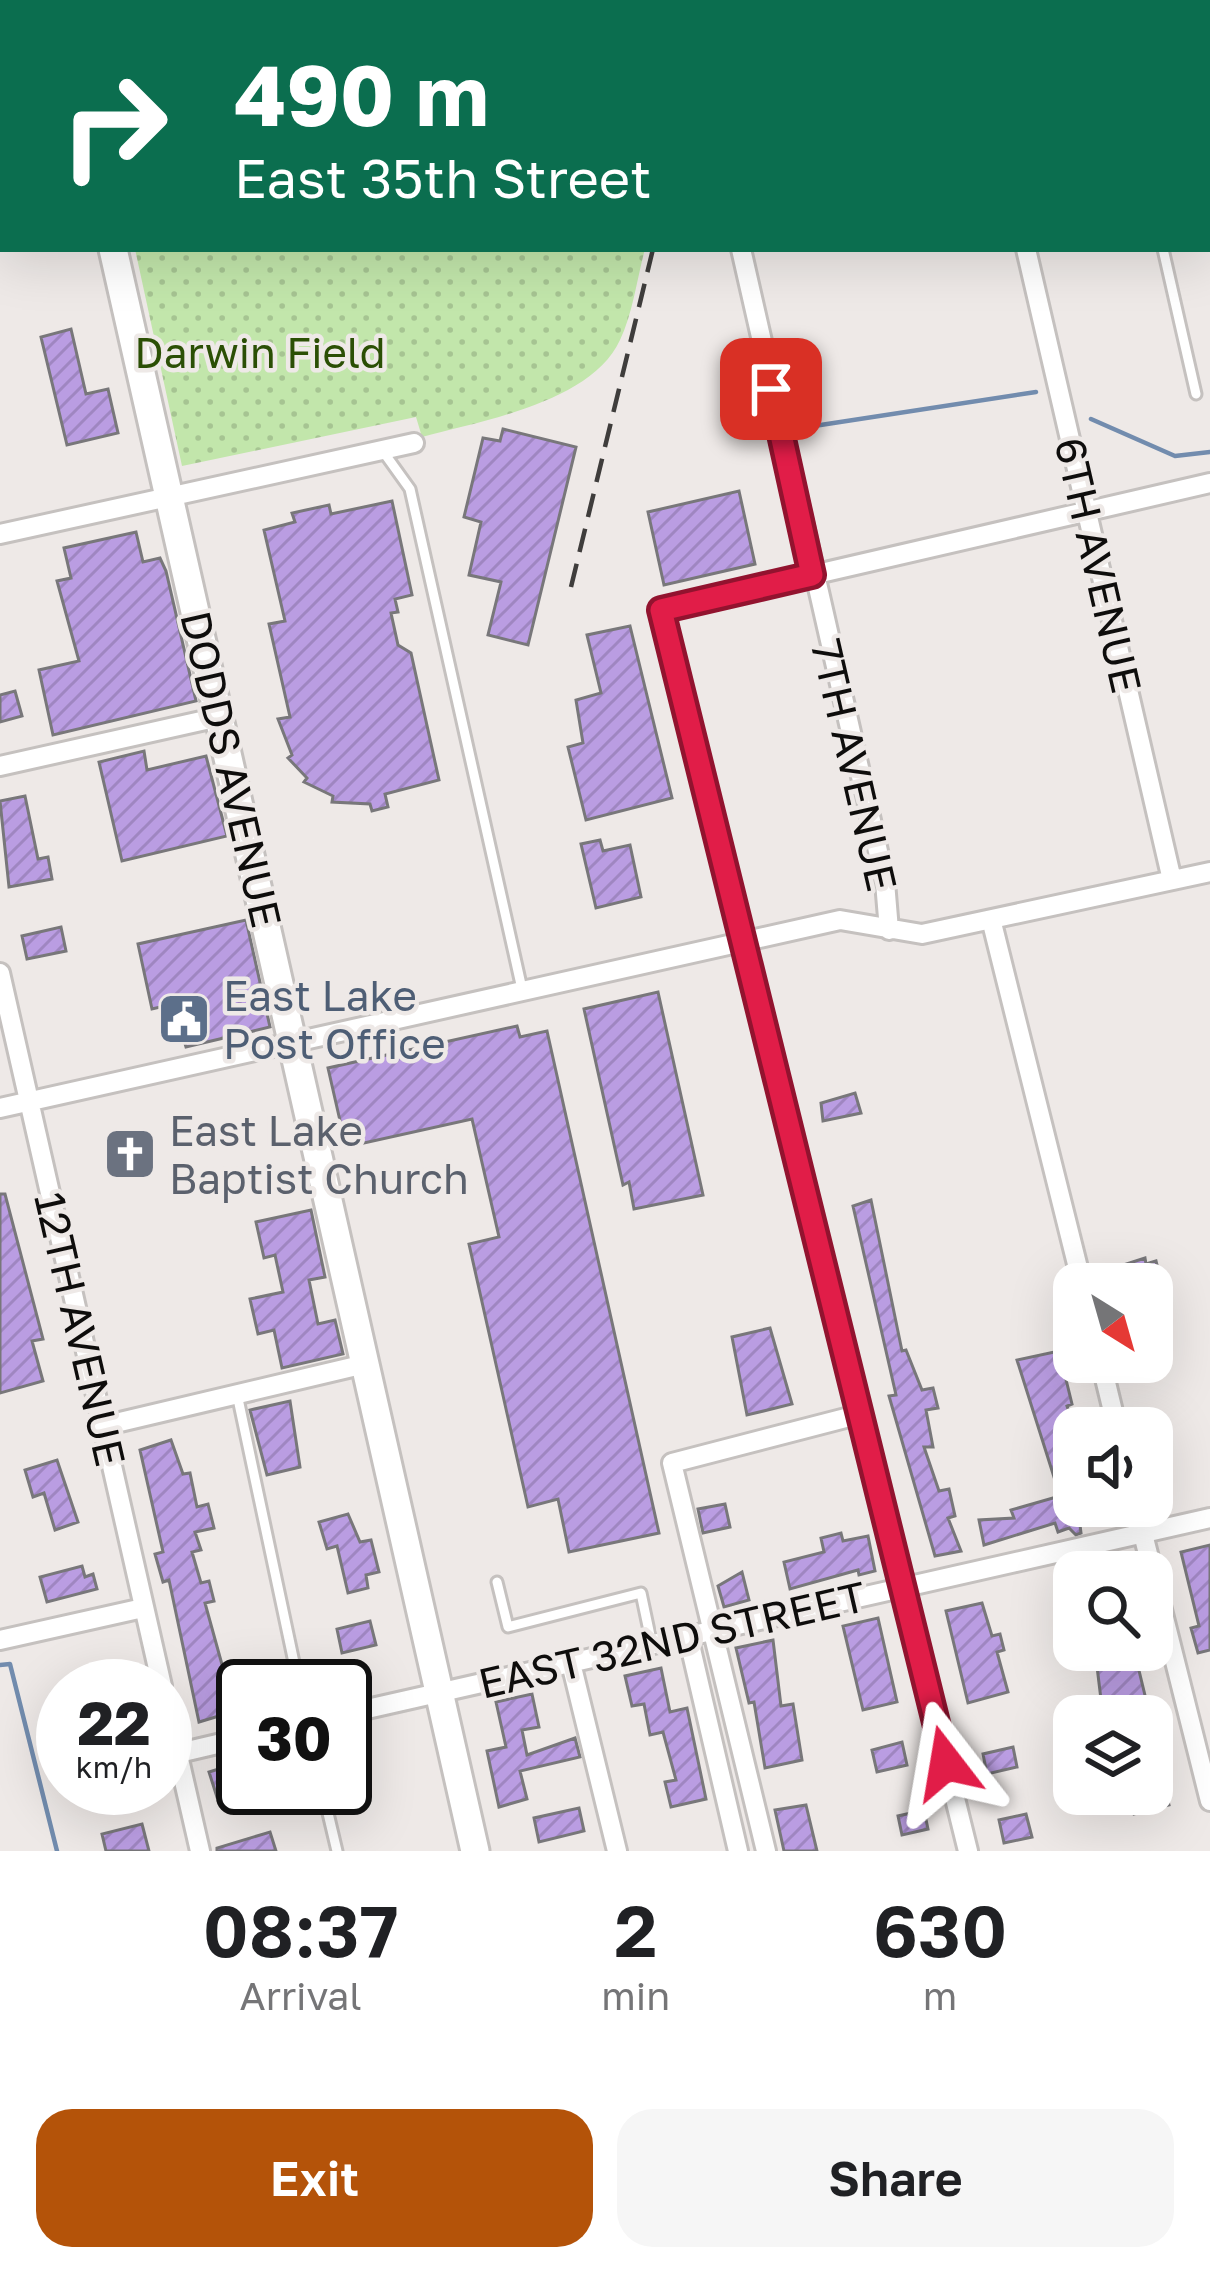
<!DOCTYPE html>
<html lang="en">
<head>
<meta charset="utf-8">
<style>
  body { margin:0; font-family:"Golos Text",sans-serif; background:#f6f6f6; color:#202124; height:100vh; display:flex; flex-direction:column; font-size:45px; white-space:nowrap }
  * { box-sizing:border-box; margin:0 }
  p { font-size:39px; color:#757577 }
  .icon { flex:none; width:66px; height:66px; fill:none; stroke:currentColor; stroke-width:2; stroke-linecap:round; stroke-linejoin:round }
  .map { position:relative; height:1851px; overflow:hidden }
  .details { display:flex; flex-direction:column; background:#fff; flex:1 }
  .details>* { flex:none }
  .hud { position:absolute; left:0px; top:0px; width:1212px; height:252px; box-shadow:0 12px 48px #0002; background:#0b6e4f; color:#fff; overflow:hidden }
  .needle { width:78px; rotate:143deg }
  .fabs { position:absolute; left:1053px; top:1263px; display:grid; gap:24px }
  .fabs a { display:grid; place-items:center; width:120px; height:120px; border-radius:24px; background:#fff; box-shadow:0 12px 48px #0002; font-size:60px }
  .speed { position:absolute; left:36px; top:1659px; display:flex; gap:24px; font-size:60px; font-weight:700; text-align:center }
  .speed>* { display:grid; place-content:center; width:156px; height:156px; border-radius:50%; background:#fff; box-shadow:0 12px 48px #0002; line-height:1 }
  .speed small { font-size:30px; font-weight:400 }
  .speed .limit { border:6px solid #111; border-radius:18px; background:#fff; color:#111 }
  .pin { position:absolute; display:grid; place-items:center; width:102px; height:102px; color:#fff; margin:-51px; border-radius:24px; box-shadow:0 6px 18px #0006 }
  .me { position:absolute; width:132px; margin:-66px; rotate:346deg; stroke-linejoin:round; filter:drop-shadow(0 0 9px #0008) }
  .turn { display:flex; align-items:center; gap:42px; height:252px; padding:0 36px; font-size:54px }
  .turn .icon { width:156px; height:156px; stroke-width:2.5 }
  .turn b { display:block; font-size:84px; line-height:102px }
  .eta { display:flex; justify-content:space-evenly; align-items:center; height:204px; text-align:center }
  .eta b { font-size:72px; font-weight:600; line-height:84px }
  .action { display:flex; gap:24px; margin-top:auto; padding:24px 36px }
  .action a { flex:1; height:138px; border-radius:36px; background:#b45309; color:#fff; font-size:48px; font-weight:600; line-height:138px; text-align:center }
  .action a+a { background:#f6f6f6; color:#202124 }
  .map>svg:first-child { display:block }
</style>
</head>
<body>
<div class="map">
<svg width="1210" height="1851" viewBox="0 0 1210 1851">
  <defs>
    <pattern id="park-dots" width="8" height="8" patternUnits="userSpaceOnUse" patternTransform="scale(3)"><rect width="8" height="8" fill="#c2e6ab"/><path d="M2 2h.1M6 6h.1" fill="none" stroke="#a6c492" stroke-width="1.8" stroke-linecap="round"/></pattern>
    <pattern id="building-hatch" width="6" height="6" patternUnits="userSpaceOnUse" patternTransform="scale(3)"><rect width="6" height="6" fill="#ba9de2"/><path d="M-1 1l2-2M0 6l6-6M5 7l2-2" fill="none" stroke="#9f86c1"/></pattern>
  </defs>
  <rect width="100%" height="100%" fill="#eee9e7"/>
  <path fill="url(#park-dots)" d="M135 249H645C637 278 633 313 620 340 592 402 481 421 422 437L416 417 182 466Z"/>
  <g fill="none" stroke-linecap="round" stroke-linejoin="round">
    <path stroke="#728cae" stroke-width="4.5" d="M1091 419 1175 456 1210 452
      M801 428 1036 392
      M0 1665 10 1664 57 1851"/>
  </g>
  <path fill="url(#building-hatch)" stroke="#78777a" stroke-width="3" d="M71 329 86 394 108 389 118 433 67 445 41 337Z
    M503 429 576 447 528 645 488 635 501 582 469 575 481 522 464 517 483 438 500 441Z
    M739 491 755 564 664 585 648 512Z
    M392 501 412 595 395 599 398 612 391 613 398 645 411 653 439 780 385 794 388 807 372 811 370 804 332 802 333 796 304 782 307 778 288 758 292 755 278 719 290 717 269 624 285 621 264 530 295 522 292 513 329 505 331 514Z
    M136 532 143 562 160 558 166 571 196 701 53 735 39 670 79 661 57 581 71 578 64 548Z
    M630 626 672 798 586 820 568 747 583 743 576 700 601 693 587 635Z
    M15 691 22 716 0 722V695Z
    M144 751 147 770 206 756 227 836 122 861 99 762Z
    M25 796 38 859 48 857 52 879 9 887 0 801Z
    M600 840 603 851 630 845 641 897 596 908 581 844Z
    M246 920 270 1027 186 1047 173 1004 152 1009 138 944Z
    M61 927 66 951 27 959 22 936Z
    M658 992 703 1195 634 1209 629 1182 623 1185 584 1009Z
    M517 1026 520 1037 547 1031 659 1533 569 1552 558 1499 528 1507 469 1244 499 1237 472 1119 346 1147 328 1068Z
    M855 1093 861 1113 823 1121 821 1103Z
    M0 1194H5L43 1339 32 1341 43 1381 0 1393Z
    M871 1200 902 1351 906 1350 922 1390 933 1388 938 1408 926 1410 933 1447H924L939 1491 949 1489 955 1516 948 1518 961 1551 935 1556 889 1396 896 1395 853 1206Z
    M311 1210 325 1277 309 1280 318 1324 335 1320 343 1354 282 1368 274 1330 258 1334 250 1299 283 1292 275 1255 264 1258 256 1222Z
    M1145 1258 1146 1264 1156 1261 1159 1273 1119 1284 1114 1268Z
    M770 1328 792 1404 747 1415 732 1337Z
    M1059 1351 1072 1404 1067 1406 1074 1426V1506H1096L1100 1522 1080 1525 1081 1533 1076 1535 1069 1528 1058 1532 1055 1523 984 1545 979 1520 1014 1518 1011 1510 1060 1496 1017 1360Z
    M290 1401 300 1467 267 1475 250 1410Z
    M171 1440 183 1474 190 1473 197 1507 208 1504 214 1528 195 1532 201 1550 192 1552 201 1583 209 1581 214 1601 205 1603 226 1679 219 1681 229 1713 199 1722 169 1580 163 1582 155 1554 163 1552 140 1450Z
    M57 1460 78 1522 55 1530 44 1493 33 1497 25 1470Z
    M725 1504 730 1527 703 1533 698 1509Z
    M348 1514 360 1542 371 1540 379 1572 366 1575 368 1588 348 1593 337 1546 327 1549 319 1522Z
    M841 1533 843 1541 868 1536 875 1571 859 1575 858 1570 790 1589 784 1562 824 1552 821 1538Z
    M1210 1545V1650L1198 1653 1191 1628 1199 1626 1181 1552Z
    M82 1566 85 1577 93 1574 97 1589 47 1602 40 1577Z
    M742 1572 749 1600 724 1607 718 1586Z
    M982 1603 992 1636 1000 1634 1004 1650 997 1652 1008 1692 968 1703 946 1611Z
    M878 1618 897 1702 863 1710 843 1626Z
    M370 1621 376 1645 342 1653 337 1629Z
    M773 1640 781 1706 793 1704 802 1760 765 1768 754 1702 749 1703 736 1648Z
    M1095 1650H1134L1150 1716H1103Z
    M661 1668 670 1712 687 1708 706 1799 671 1807 665 1782 676 1780 663 1732 650 1735 644 1704 632 1706 625 1676Z
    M532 1694 539 1727 522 1730 527 1755 575 1738 580 1757 520 1771 527 1799 499 1807 487 1751 506 1747 496 1702Z
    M902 1742 907 1765 877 1772 872 1750Z
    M1013 1747 1017 1767 987 1774 983 1754Z
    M241 1762 243 1779 231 1783 233 1792 217 1797 209 1772Z
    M1164 1784 1169 1805 1134 1814 1128 1794H1152V1787Z
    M806 1805 817 1851H784L775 1810Z
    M579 1808 584 1831 539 1842 534 1818Z
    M924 1810 928 1829 902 1835 898 1816Z
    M1026 1814 1032 1837 1004 1843 999 1820Z
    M142 1824 149 1851H106L102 1834Z
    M270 1832 276 1851H217V1848Z"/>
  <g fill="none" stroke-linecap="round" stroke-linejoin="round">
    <g stroke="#c5c1bf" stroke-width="15">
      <path id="lane" d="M1108 0V3
        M1163 249 1196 394
        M382 450 410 489 522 989
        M237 1394 299 1686
        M497 1582 508 1627 641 1593 652 1645
        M322 1788 337 1851"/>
    </g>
    <g stroke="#c5c1bf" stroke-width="24">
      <path id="street" d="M255 0 256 3
        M696 0 697 3
        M967 0 968 3
        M0 118 3 117
        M1209 125H1210
        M741 249 885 882 889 930
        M1026 249 1172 880
        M0 534 414 443
        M0 766 219 717
        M992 923 1082 1284
        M0 973 162 1686
        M0 1108 840 920 922 934 1210 872
        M1101 1362 1117 1428
        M103 1426 365 1364
        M1136 1506 1210 1801
        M688 1636 738 1851
        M0 1640 143 1608
        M571 1663 617 1851
        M165 1698 200 1851
        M345 1714 1210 1518
        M179 1753 243 1738
        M766 1851 672 1463 861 1414
        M968 1851 661 610 1210 483"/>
    </g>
    <g stroke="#c5c1bf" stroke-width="33">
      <path id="secondary" d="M508 3 522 0
        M0 32 3 44
        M113 249 475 1851"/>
    </g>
    <use href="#lane" stroke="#fff" stroke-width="9"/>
    <use href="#street" stroke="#fff" stroke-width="18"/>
    <use href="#secondary" stroke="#fff" stroke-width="27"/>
    <path stroke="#3f3d3c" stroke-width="4.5" stroke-dasharray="24 12" stroke-linecap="butt" d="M672 0V3
      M571 587 653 249"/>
  </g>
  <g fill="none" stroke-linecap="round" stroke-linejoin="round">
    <g stroke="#92132f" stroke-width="30">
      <path id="route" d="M771 389 812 575 661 610 946 1763"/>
    </g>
    <use href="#route" stroke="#e11d48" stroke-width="21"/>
  </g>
  <defs>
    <g id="civic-square" transform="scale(2.7)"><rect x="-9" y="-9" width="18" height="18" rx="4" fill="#5c6f8a" stroke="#eee9e7"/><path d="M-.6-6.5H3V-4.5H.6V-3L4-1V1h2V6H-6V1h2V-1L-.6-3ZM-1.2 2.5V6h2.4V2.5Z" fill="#fff"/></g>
    <g id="church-square" transform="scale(2.7)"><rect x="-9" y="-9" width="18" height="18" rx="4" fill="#6b7280" stroke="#eee9e7"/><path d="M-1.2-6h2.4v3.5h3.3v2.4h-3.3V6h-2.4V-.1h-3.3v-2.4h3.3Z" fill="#fff"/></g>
  </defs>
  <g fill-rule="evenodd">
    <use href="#civic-square" x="184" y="1019"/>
    <use href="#church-square" x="130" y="1154"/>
  </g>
  <g text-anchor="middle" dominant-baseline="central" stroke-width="9" stroke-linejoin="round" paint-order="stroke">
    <g font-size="42" fill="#2b4f05" stroke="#eee9e7">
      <text x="260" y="352">Darwin Field</text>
    </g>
    <g font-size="42" fill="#0e0d0c" stroke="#eee9e7">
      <text transform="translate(1099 565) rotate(77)">6TH AVENUE</text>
      <text transform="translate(855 765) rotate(77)">7TH AVENUE</text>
      <text transform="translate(232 769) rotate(77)">DODDS AVENUE</text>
      <text transform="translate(81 1329) rotate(77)">12TH AVENUE</text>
      <text transform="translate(672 1639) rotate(-13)">EAST 32ND STREET</text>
    </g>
    <g font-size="42" fill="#4e5e75" stroke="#eee9e7" text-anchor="start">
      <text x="223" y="995">East Lake<tspan x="223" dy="48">Post Office</tspan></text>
    </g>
    <g font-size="42" fill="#5b616d" stroke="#eee9e7" text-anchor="start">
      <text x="169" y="1130">East Lake<tspan x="169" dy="48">Baptist Church</tspan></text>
    </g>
  </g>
</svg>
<div class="fabs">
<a><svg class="needle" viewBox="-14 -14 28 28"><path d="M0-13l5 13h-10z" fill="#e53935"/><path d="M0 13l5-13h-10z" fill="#757577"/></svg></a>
<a><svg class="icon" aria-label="sound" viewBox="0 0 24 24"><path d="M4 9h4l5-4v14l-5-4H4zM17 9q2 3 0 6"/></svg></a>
<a><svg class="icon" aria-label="search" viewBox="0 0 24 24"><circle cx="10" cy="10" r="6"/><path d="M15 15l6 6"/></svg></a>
<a><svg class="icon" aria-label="layers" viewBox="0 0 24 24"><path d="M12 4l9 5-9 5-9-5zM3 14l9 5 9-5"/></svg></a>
</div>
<div class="speed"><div>22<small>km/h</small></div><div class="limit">30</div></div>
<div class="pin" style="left:771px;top:389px;background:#d93025"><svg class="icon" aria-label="arrive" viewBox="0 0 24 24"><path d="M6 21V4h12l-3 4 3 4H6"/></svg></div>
<svg class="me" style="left:946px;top:1763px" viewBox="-20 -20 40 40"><path d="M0-17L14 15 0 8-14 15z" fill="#e11d48" stroke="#fff" stroke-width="4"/></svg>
<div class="hud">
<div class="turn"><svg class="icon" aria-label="right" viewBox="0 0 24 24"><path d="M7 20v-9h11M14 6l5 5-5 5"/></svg><div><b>490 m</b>East 35th Street</div></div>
</div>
</div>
<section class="details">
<div class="eta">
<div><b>08:37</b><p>Arrival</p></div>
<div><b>2</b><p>min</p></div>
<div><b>630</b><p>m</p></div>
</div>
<div class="action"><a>Exit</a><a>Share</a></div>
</section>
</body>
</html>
